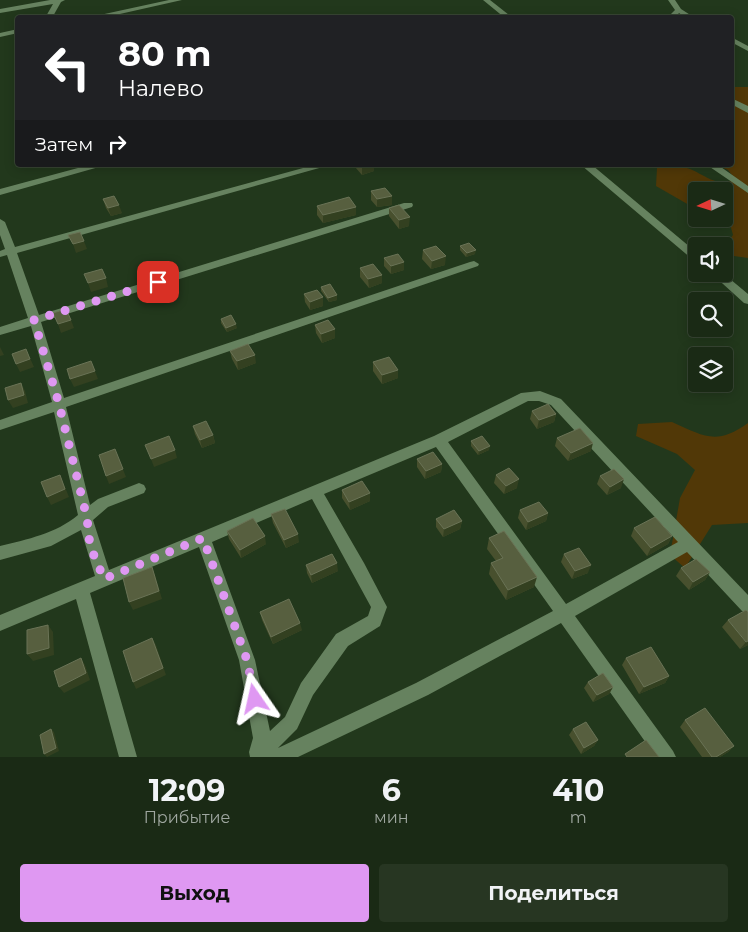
<!DOCTYPE html>
<html lang="ru">
<head>
<meta charset="utf-8">
<style>
  body { margin:0; font-family:Montserrat,sans-serif; background:#273622; color:#f1f3f6; height:100vh; display:flex; flex-direction:column; font-size:19px; white-space:nowrap }
  * { box-sizing:border-box; margin:0 }
  p { font-size:16px; color:#9fa7a0 }
  .icon { flex:none; width:28px; height:28px; fill:none; stroke:currentColor; stroke-width:2; stroke-linecap:round; stroke-linejoin:round }
  .map { position:relative; height:757px; overflow:hidden }
  .panel { display:flex; flex-direction:column; background:#1a2a15; flex:1 }
  .panel>* { flex:none }
  .top-card { position:absolute; left:15px; top:15px; width:719px; height:152px; border-radius:5px; box-shadow:0 2px 12px #0003,0 0 0 1px #384634; background:#202124; color:#fff; overflow:hidden }
  .needle { width:32px; rotate:266deg }
  .tools { position:absolute; left:688px; top:182px; display:grid; gap:10px }
  .tools a { display:grid; place-items:center; width:45px; height:45px; border-radius:5px; background:#1a2a15; box-shadow:0 2px 12px #0003,0 0 0 1px #384634; font-size:25px }
  .pin { position:absolute; display:grid; place-items:center; width:42px; height:42px; color:#fff; margin:-21px; border-radius:10px; box-shadow:0 2px 8px #0006 }
  .me { position:absolute; width:55px; margin:-28px; rotate:349deg; stroke-linejoin:round; filter:drop-shadow(0 0 4px #0008) }
  .turn { display:flex; align-items:center; gap:18px; height:105px; padding:0 20px; font-size:22px }
  .turn .icon { width:65px; height:65px; stroke-width:2.5 }
  .turn b { display:block; font-size:35px; line-height:42px }
  .then { display:flex; align-items:center; height:48px; padding:0 20px; background:#0003; gap:10px; font-size:19px }
  .eta { display:flex; justify-content:space-evenly; align-items:center; height:85px; text-align:center }
  .eta b { font-size:30px; font-weight:700; line-height:35px }
  .button { display:flex; gap:10px; margin-top:auto; padding:10px 20px }
  .button a { flex:1; height:58px; border-radius:5px; background:#df98f2; color:#111; font-size:20px; font-weight:700; line-height:58px; text-align:center }
  .button a+a { background:#273622; color:#f1f3f6 }
  .map>svg:first-child { display:block }
</style>
</head>
<body>
<div class="map">
<svg width="748" height="757" viewBox="0 0 748 757">
  <rect width="100%" height="100%" fill="#22381c"/>
  <path fill="#513807" d="M731 87H748V258L734 256 724 247 733 235 730 224 717 219H724V191H696V209L656 186 657 168C668 167 679 165 690 169 709 177 713 186 736 180L728 170 717 165H731Z
    M672 422C704 436 716 446 748 423V523L712 525 685 568 670 555 680 498 695 470 677 454 636 436 638 424Z"/>
  <g fill="none" stroke-linecap="round" stroke-linejoin="round">
    <path fill="#66825f" fill-rule="evenodd" d="M50 0H65L61 2 52 18H45L53 4 0 13V9Z
      M169 0H182L102 18H86Z
      M483 0H490L513 18H505Z
      M668 0H675L681 9 695 18H686L679 13 675 18H667L675 10Z
      M18 29V33L0 37V33Z
      M731 37 748 46V51L731 42Z
      M731 98 748 106V113L731 104Z
      M89 165H106L0 195V189Z
      M314 165H330L17 253 39 315 404 203H412L413 205 412 207 41 322 64 398 470 262 474 261 479 264 478 266 66 407 90 505 98 499 139 483 144 485 146 489 144 493 108 507 93 520 109 570 434 436 521 393 540 391 561 399 748 595V613L742 611 687 552 575 616 673 751 676 757H656L561 623 428 695 298 757H250L249 752 253 738 239 660 199 547 90 593 137 757H119L76 599 0 631V615L95 576 81 530 51 546 0 560V546C28 539 55 534 78 515L54 412 0 430V420L52 402 31 326 0 335V327L28 318 7 255 0 257V251L5 249 0 235V219L5 222 15 247ZM528 401H539L551 405 678 542 566 604 448 442ZM436 447 553 611 416 683 278 748 297 729 313 695 348 646 380 626 387 607 364 563 324 494ZM312 499 371 607 368 616 336 634 301 683 285 717 270 731 255 660 212 542Z
      M581 165H592L696 252V260L692 259Z
      M707 165H718L748 186V193Z
      M712 274H724L748 294V304L744 303Z"/>
  </g>
  <path fill="#48502e" d="M355 165H374V171L362 175 355 167Z
    M371 191 392 205 377 207 371 200Z
    M103 199 122 213 111 216 106 208Z
    M317 206 356 207V215L323 223 317 215Z
    M389 208 409 226 399 229 389 216Z
    M460 246 475 254 466 257 460 250Z
    M423 250 445 265 431 269 422 259Z
    M384 258 404 270 391 274 384 266Z
    M360 268 382 283 369 288 360 277Z
    M321 287 337 300 329 302 321 291Z
    M304 294 323 306 310 310 305 302Z
    M221 319 237 328 227 332 221 323Z
    M315 325 335 338 322 343 316 333Z
    M230 351 256 363 238 370 232 359Z
    M373 362 398 378 382 384 373 371Z
    M532 411 556 414 554 422 537 429 530 419Z
    M193 426 213 435 215 443 202 448 195 434Z
    M557 438 591 451 568 461 555 446Z
    M471 441 489 450 478 455 471 446Z
    M417 459 442 464 441 472 425 479 417 467Z
    M496 475 517 488 504 494 494 483Z
    M600 476 621 488 607 495 597 484Z
    M342 490 370 501 350 510 342 498Z
    M520 510 548 513 546 521 526 530 518 518Z
    M271 514 299 542 286 548 273 523Z
    M436 519 462 521 460 529 443 537 436 527Z
    M634 528 672 536 668 544 647 556 631 536Z
    M227 531 266 544 241 558 229 539Z
    M489 538 534 587 506 600 489 574 491 563 496 561 487 549Z
    M564 554 588 573 572 579 561 562Z
    M306 565 338 571 312 583 307 573Z
    M681 568 710 572 705 580 689 590 676 576Z
    M260 612 302 630 273 644 262 620Z
    M728 620 748 645 740 649 722 627Z
    M626 658 669 676 665 683 639 694 622 665Z
    M588 682 613 687 609 694 593 702 584 688Z
    M685 720 734 746 728 752 720 757H702L680 727Z
    M573 729 598 740 594 746 581 754 569 735Z"/>
  <path fill="#334020" d="M367 165H374V171L362 175V166Z
    M392 196V205L377 207V199Z
    M119 205 122 213 111 216 108 208Z
    M356 207V215L323 223V215Z
    M410 217 409 226 399 229V220Z
    M84 241 87 249 76 253 73 244Z
    M476 250 475 254 466 257 467 253Z
    M446 256 445 265 431 269 432 261Z
    M404 262V270L391 274V266Z
    M382 275V283L369 288 368 279Z
    M106 278 108 287 91 292 88 283Z
    M337 295V300L329 302 328 298Z
    M323 297V306L310 310V302Z
    M71 320 74 328 61 333 58 324Z
    M236 324 237 328 227 332 226 328Z
    M335 329V338L322 343 321 334Z
    M0 347 4 355 0 356Z
    M26 349 34 367 20 372 16 364Z
    M255 355 256 363 238 370 237 361Z
    M91 361 98 379 74 387 70 379Z
    M398 370V378L382 384V375Z
    M21 383 25 391 28 403 13 408 8 400Z
    M556 414 554 422 537 429 539 420Z
    M213 435 215 443 202 448 200 440Z
    M593 443 591 451 568 461 571 453Z
    M490 446 489 450 478 455 479 451Z
    M115 449 126 477 109 484 106 476Z
    M175 450 177 458 154 467 151 459Z
    M442 464 441 472 425 479 426 471Z
    M60 475 69 497 51 505 47 497Z
    M519 479 517 488 504 494 506 486Z
    M624 479 621 488 607 495 610 487Z
    M370 493V501L350 510 349 502Z
    M548 513 546 521 526 530 528 522Z
    M462 521 460 529 443 537 444 529Z
    M298 534 299 542 286 548 284 540Z
    M265 536 266 544 241 558 240 550Z
    M672 536 668 544 647 556 651 548Z
    M337 563 338 571 312 583 311 575Z
    M591 565 588 573 572 579 575 571Z
    M152 567 155 575 162 599 133 610 129 602Z
    M710 572 705 580 689 590 693 582Z
    M537 577 534 587 506 600 508 590Z
    M300 623 302 630 273 644 271 637Z
    M48 625 53 632 54 655 33 661 27 654Z
    M152 638 156 645 166 675 136 689 133 682Z
    M748 641V645L740 649 746 642Z
    M81 658 85 665 90 680 64 693 59 687Z
    M669 676 665 683 639 694 644 687Z
    M613 687 609 694 593 702 597 695Z
    M51 729 54 732 59 751 47 757 44 754Z
    M598 740 594 746 581 754 584 748Z
    M734 746 728 752 720 757H716Z"/>
  <path fill="#575f3f" stroke="#6a7356" d="M385 188 392 196 377 199 371 191Z
    M114 196 119 205 108 208 103 199Z
    M349 197 356 207 323 215 317 206Z
    M399 205 410 217 399 220 389 208Z
    M80 232 84 241 73 244 68 235Z
    M469 243 476 250 467 253 460 246Z
    M436 246 446 256 432 261 423 250Z
    M398 254 404 262 391 266 384 258Z
    M373 264 382 275 368 279 360 268Z
    M102 269 106 278 88 283 84 274Z
    M330 284 337 295 328 298 321 287Z
    M317 290 323 297 310 302 304 294Z
    M66 309 71 320 58 324 53 313Z
    M231 315 236 324 226 328 221 319Z
    M328 320 335 329 321 334 315 325Z
    M248 344 255 355 237 361 230 351Z
    M26 349 30 359 16 364 12 354Z
    M389 357 398 370 382 375 373 362Z
    M91 361 95 371 70 379 67 369Z
    M21 383 24 395 8 400 5 388Z
    M548 404 556 414 539 420 532 411Z
    M206 421 213 435 200 440 193 426Z
    M580 428 593 443 571 453 557 438Z
    M169 436 175 450 151 459 145 445Z
    M482 436 490 446 479 451 471 441Z
    M115 449 123 469 106 476 99 455Z
    M433 452 442 464 426 471 417 459Z
    M509 468 519 479 506 486 496 475Z
    M614 469 624 479 610 487 600 476Z
    M60 475 65 489 47 497 41 482Z
    M362 481 370 493 349 502 342 490Z
    M539 502 548 513 528 522 520 510Z
    M285 509 298 534 284 540 271 514Z
    M454 510 462 521 444 529 436 519Z
    M655 517 672 536 651 548 634 528Z
    M253 518 265 536 240 550 227 531Z
    M504 531 537 577 508 590 491 563 503 558 489 538Z
    M579 548 591 565 575 571 564 554Z
    M332 554 337 563 311 575 306 565Z
    M696 559 710 572 693 582 681 568Z
    M152 567 159 591 129 602 123 578Z
    M289 599 300 623 271 637 260 612Z
    M746 610 748 612V641L746 642 728 620Z
    M48 625 49 648 27 654V630Z
    M152 638 163 668 133 682 123 651Z
    M651 647 669 676 644 687 626 658Z
    M81 658 86 673 59 687 54 671Z
    M603 673 613 687 597 695 588 682Z
    M705 708 734 746 716 757H712L685 720Z
    M586 722 598 740 584 748 573 729Z
    M51 729 56 748 44 754 40 735Z
    M646 740 659 757H627L625 754Z"/>
  <g fill="none" stroke-linecap="round" stroke-linejoin="round">
    <path stroke="#df98f2" stroke-width="9" stroke-dasharray="0 16.2" d="M158 282 34 320 59 404 87 518 90 546 104 579 203 538 247 660 255 699"/>
  </g>
</svg>
<div class="tools">
<a><svg class="needle" viewBox="-14 -14 28 28"><path d="M0-13l5 13h-10z" fill="#e53935"/><path d="M0 13l5-13h-10z" fill="#9fa7a0"/></svg></a>
<a><svg class="icon" aria-label="sound" viewBox="0 0 24 24"><path d="M4 9h4l5-4v14l-5-4H4zM17 9q2 3 0 6"/></svg></a>
<a><svg class="icon" aria-label="search" viewBox="0 0 24 24"><circle cx="10" cy="10" r="6"/><path d="M15 15l6 6"/></svg></a>
<a><svg class="icon" aria-label="layers" viewBox="0 0 24 24"><path d="M12 4l9 5-9 5-9-5zM3 14l9 5 9-5"/></svg></a>
</div>
<div class="pin" style="left:158px;top:282px;background:#d93025"><svg class="icon" aria-label="arrive" viewBox="0 0 24 24"><path d="M6 21V4h12l-3 4 3 4H6"/></svg></div>
<svg class="me" style="left:255px;top:699px" viewBox="-20 -20 40 40"><path d="M0-17L14 15 0 8-14 15z" fill="#df98f2" stroke="#fff" stroke-width="4"/></svg>
<div class="top-card">
<div class="turn"><svg class="icon" aria-label="left" viewBox="0 0 24 24"><path d="M17 20v-9H6M10 6l-5 5 5 5"/></svg><div><b>80 m</b>Налево</div></div>
<div class="then">Затем<svg class="icon" aria-label="right" viewBox="0 0 24 24"><path d="M7 20v-9h11M14 6l5 5-5 5"/></svg></div>
</div>
</div>
<section class="panel">
<div class="eta">
<div><b>12:09</b><p>Прибытие</p></div>
<div><b>6</b><p>мин</p></div>
<div><b>410</b><p>m</p></div>
</div>
<div class="button"><a>Выход</a><a>Поделиться</a></div>
</section>
</body>
</html>
